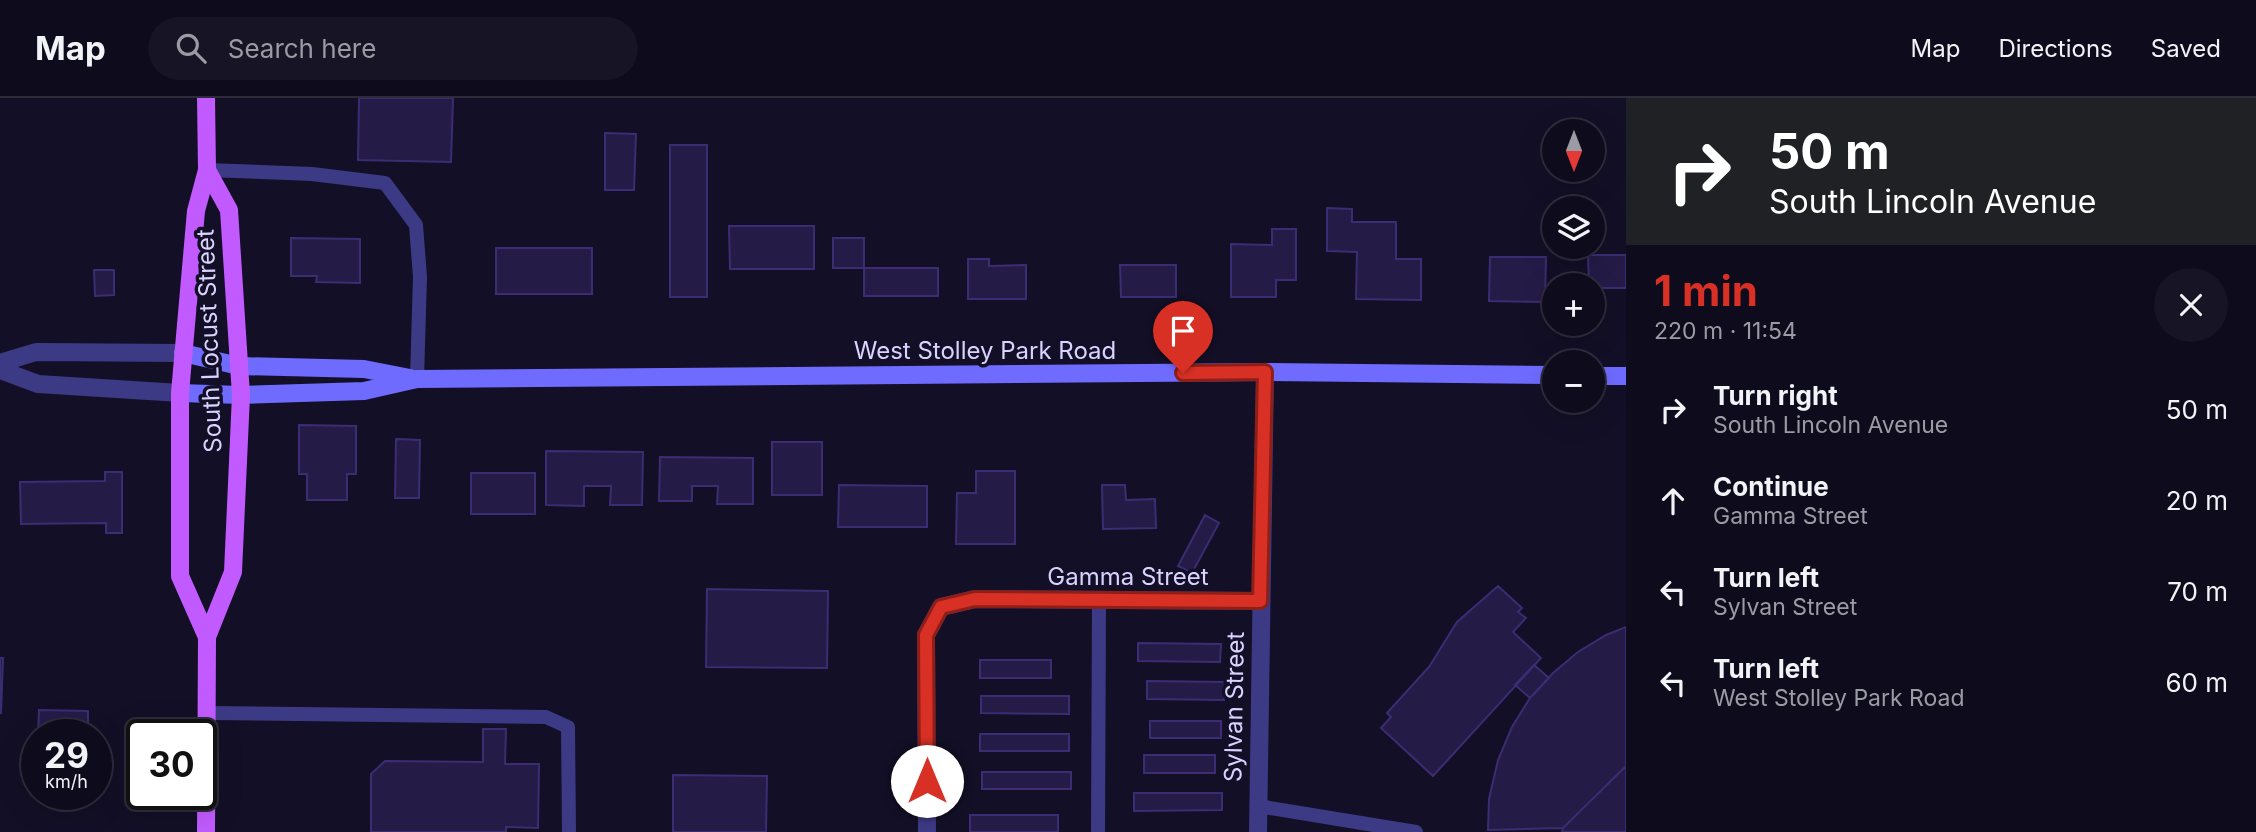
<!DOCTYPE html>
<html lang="en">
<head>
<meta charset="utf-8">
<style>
  body { margin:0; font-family:Inter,sans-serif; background:#171425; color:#f1f3f6; height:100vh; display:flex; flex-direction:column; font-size:26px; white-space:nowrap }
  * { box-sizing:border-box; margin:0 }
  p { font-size:23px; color:#9b9ba3 }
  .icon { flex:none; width:38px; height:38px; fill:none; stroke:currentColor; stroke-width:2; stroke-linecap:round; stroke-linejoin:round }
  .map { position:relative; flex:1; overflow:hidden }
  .drawer { display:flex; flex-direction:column; background:#0e0b1c; width:630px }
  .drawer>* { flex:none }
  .guide { background:#202124; color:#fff; overflow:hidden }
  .needle { width:46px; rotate:180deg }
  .fabs { position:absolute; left:1542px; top:21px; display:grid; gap:14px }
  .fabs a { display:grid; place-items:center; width:63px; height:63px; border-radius:50%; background:#0e0b1c; box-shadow:0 7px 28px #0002,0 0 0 2px #2e2b3b; font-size:35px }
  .speed { position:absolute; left:21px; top:621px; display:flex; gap:14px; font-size:35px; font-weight:700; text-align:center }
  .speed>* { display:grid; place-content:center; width:91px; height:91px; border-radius:50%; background:#0e0b1c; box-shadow:0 7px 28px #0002,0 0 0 2px #2e2b3b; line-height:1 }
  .speed small { font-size:18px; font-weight:400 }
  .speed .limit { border:4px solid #111; border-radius:10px; background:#fff; color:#111 }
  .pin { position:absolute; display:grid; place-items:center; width:60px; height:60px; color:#fff; margin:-72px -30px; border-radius:50% 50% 50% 0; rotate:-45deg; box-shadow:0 0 7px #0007 }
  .pin .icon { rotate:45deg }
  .me { position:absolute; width:77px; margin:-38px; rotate:0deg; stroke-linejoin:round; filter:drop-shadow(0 0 5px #0008) }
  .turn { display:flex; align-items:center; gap:24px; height:147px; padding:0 28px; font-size:32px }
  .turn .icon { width:91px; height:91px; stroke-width:2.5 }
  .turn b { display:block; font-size:49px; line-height:60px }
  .round { display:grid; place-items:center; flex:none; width:74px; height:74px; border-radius:37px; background:#171425 }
  .overview { display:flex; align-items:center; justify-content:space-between; height:119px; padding:0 28px }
  h1 { font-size:42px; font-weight:700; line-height:52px; color:#d93025 }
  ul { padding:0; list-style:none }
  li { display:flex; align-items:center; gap:21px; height:91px; padding:0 28px }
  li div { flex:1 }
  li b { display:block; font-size:26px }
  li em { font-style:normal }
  header { display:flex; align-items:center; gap:42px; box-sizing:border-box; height:98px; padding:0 35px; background:#0e0b1c; border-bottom:2px solid #2e2b3b }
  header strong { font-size:33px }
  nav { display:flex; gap:38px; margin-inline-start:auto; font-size:24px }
  .search { width:490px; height:63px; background:#171425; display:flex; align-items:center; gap:18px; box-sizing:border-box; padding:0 24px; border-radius:38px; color:#9b9ba3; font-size:26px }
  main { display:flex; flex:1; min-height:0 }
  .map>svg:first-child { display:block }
</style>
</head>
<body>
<header>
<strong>Map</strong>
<div class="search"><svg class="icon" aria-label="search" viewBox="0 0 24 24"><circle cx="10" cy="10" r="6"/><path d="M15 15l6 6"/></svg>Search here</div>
<nav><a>Map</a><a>Directions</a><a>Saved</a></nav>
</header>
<main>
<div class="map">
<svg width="1626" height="734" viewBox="0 0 1626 734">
  <rect width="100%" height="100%" fill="#130f26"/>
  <path fill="#241b47" stroke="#3b2d73" stroke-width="2" d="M359 0H453L451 64 358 62Z
    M605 35 636 36 634 92H605Z
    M670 47H707V199H670Z
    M1327 110 1352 111V124H1396V161H1421V202L1356 201 1357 154 1327 153Z
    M729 128H814V171H730Z
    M1272 131H1296V182H1276V199H1231V146L1272 147Z
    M291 140 360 141V185L316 184 317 178H291Z
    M833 140H864V170H833Z
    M496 150H592V196H496Z
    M1588 157H1626V190H1592V187H1589Z
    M1490 159H1546L1545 204 1489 203Z
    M968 161H989V168L1026 167V201H968Z
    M1120 167H1176V199H1121Z
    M864 170H938V198H864Z
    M94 172H114V197L95 198Z
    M299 327 356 328V376H347V402H307V376H299Z
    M396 341 420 342 419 400H395Z
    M772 344H822V397H772Z
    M546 353 643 354 642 407H610L611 388H584V408L546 407Z
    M660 359 753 360V406H717L718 388H692V403H659Z
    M976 373H1015V446H956L957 395H976Z
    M105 374H122V435H106V425L21 426 20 384 105 383Z
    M471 375H535V416H471Z
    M839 387 927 388V429H838Z
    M1102 387H1125L1126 402 1155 401 1156 430 1103 431Z
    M1205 417 1219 425 1192 475 1178 468Z
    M1498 488 1522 510 1518 514 1526 520 1513 534 1541 560 1433 678 1381 630 1391 619 1387 615 1429 569 1457 524Z
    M707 491 828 493 827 570 706 569Z
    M1626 529V668L1563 730 1488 732 1489 701 1498 662 1512 629 1530 600 1553 575 1578 554 1606 537Z
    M1138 545 1221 546 1220 564 1138 563Z
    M0 560H3L1 615H0Z
    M980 562H1051V580H980Z
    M1534 567 1549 580 1530 600 1515 587Z
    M1147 583 1225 584 1224 602 1147 601Z
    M981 598H1069V616L981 615Z
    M39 612 88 613V637H38Z
    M1150 623H1221V640H1150Z
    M483 631H506L505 666H539L538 730 506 729V734H371V676L385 663 483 664Z
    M980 636H1069V653H980Z
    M1144 657H1215V675H1144Z
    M1626 668V734H1562L1563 730Z
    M982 674H1071V691H982Z
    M673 677 767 678 766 734H673Z
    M1134 695H1222V712L1134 713Z
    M970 717H1058V734H970Z"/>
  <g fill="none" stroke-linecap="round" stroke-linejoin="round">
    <path stroke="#3d3a85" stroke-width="14" d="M207 72 312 76 385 85 416 127 420 179 417 281
      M207 615 546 619 568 629 569 734
      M1258 708 1416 734
      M1098 734 1099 502"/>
    <path stroke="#3d3a85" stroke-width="18" d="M927 734 926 537 941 509 975 501 1260 503
      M1258 734 1265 274"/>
    <path stroke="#3d3a85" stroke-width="18" d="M0 265 36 254 183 255
      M0 272 38 286 180 295"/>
    <path stroke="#6f6bff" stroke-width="18" d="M183 255 239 268 364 271 410 280
      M1592 278H1626
      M180 295 241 297 364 293 417 281 1265 274 1554 277"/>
    <path stroke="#c25bff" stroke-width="18" d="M206 0 207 72 196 113 180 295V478L207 539
      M206 734 207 539 233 474 241 297 229 112 207 72"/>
  </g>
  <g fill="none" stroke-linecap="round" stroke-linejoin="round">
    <g stroke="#8d1f18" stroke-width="18">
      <path id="route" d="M927 683 926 537 941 509 975 501 1260 503 1265 274 1183 275"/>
    </g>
    <use href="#route" stroke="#d93025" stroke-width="12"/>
  </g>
  <g text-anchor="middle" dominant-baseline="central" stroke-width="7" stroke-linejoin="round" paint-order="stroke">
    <g font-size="24" fill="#d9d4ff" stroke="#130f26">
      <text transform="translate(209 243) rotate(-92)">South Locust Street</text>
      <text x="985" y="252">West Stolley Park Road</text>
      <text x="1128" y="478">Gamma Street</text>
      <text transform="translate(1234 609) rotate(-89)">Sylvan Street</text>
    </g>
  </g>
</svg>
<div class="fabs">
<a><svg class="needle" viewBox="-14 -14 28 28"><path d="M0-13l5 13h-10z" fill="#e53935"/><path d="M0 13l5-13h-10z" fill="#9b9ba3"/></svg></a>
<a><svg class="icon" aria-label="layers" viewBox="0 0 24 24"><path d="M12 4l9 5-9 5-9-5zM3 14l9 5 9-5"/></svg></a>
<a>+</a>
<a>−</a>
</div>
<div class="speed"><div>29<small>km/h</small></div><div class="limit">30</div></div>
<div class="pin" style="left:1183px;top:275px;background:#d93025"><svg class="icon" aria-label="arrive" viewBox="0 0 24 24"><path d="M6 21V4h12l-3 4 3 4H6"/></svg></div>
<svg class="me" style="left:927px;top:683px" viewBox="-20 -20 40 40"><circle r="19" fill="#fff"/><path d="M0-13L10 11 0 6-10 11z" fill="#d93025"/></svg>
</div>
<section class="drawer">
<div class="guide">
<div class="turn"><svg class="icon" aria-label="right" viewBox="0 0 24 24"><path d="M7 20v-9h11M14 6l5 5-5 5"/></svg><div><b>50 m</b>South Lincoln Avenue</div></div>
</div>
<div class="overview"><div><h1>1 min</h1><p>220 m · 11:54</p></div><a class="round"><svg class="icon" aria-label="close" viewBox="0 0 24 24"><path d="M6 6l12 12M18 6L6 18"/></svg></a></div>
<ul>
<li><svg class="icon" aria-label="right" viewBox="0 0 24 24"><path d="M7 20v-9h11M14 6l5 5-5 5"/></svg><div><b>Turn right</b><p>South Lincoln Avenue</p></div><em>50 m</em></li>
<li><svg class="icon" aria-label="ahead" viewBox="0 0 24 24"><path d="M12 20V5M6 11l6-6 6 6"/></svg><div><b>Continue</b><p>Gamma Street</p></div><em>20 m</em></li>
<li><svg class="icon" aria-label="left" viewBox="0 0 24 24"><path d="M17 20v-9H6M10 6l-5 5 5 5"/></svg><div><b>Turn left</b><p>Sylvan Street</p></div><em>70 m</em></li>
<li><svg class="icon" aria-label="left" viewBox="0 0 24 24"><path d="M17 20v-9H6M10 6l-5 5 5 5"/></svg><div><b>Turn left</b><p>West Stolley Park Road</p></div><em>60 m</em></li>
</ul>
</section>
</main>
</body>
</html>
